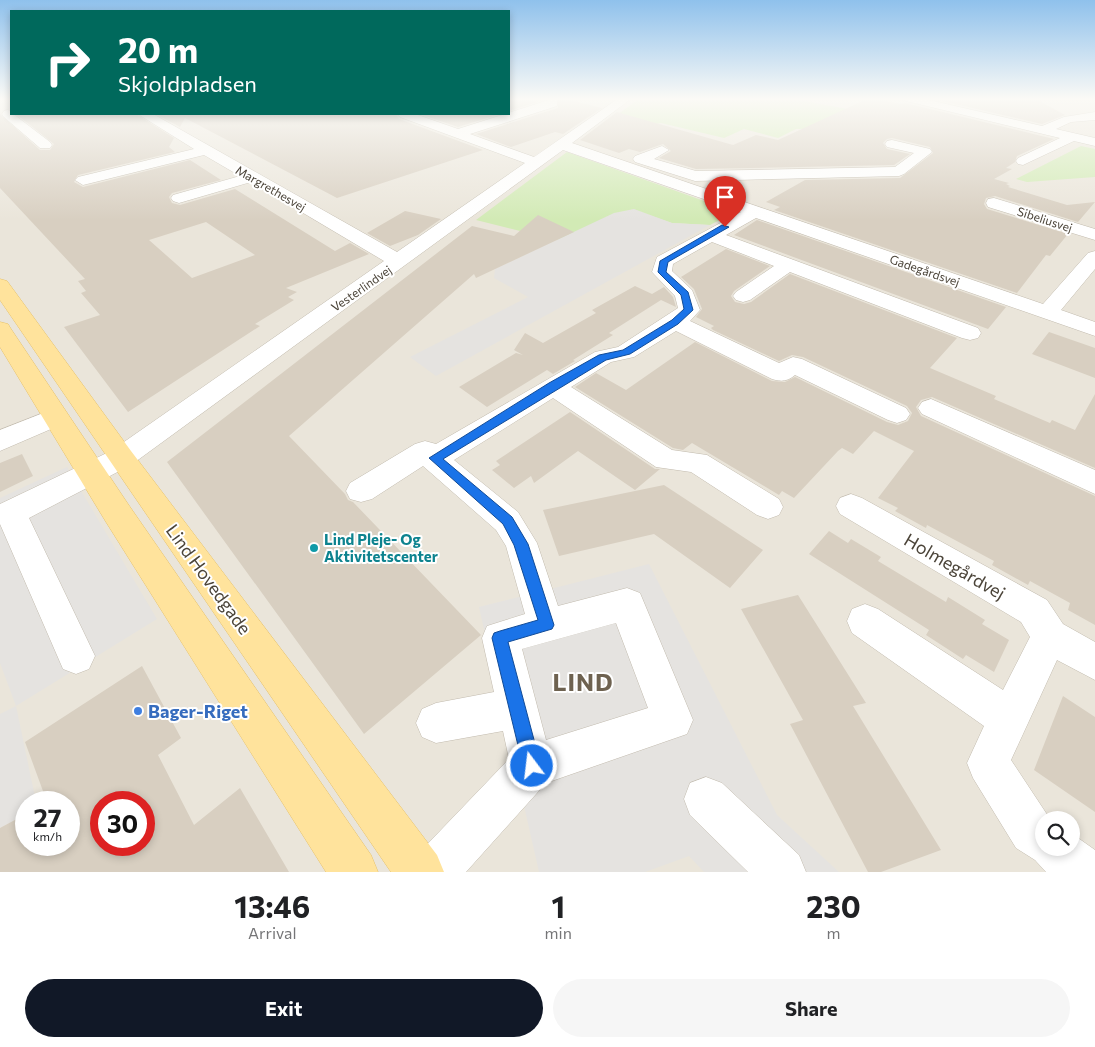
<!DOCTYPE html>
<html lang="en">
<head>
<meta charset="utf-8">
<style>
  body { margin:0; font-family:Commissioner,sans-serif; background:#f6f6f6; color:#202124; height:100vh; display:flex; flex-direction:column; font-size:19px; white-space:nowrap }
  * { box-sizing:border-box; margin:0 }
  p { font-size:16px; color:#757577 }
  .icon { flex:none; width:28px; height:28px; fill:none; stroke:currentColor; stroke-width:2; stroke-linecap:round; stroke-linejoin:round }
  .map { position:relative; height:872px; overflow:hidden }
  .details { display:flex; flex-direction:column; background:#fff; flex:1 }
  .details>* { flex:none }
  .banner { position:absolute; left:10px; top:10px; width:500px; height:105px; border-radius:0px; box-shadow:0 2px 8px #0003; background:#00695c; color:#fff; overflow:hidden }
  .buttons { position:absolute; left:1035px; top:811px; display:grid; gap:10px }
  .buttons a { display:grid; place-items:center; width:45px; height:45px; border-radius:50%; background:#fff; box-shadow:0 2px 8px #0003; font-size:25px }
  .speed { position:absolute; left:15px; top:791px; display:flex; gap:10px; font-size:25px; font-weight:700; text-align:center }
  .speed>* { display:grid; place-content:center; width:65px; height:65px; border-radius:50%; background:#fff; box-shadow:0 2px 8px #0003; line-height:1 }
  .speed small { font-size:12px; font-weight:400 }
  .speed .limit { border:8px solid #d22; background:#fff; color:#111 }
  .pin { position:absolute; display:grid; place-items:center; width:42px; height:42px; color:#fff; margin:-51px -21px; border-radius:50% 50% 50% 0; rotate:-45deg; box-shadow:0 0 5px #0007 }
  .pin .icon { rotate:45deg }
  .me { position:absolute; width:55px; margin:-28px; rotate:345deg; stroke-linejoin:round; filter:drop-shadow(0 0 4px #0008) }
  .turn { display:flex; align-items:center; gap:18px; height:105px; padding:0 25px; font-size:22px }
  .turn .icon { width:65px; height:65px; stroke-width:2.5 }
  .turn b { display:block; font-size:35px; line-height:42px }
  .eta { display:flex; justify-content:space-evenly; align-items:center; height:85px; text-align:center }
  .eta b { font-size:30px; font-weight:700; line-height:35px }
  .button { display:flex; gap:10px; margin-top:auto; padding:10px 25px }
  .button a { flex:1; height:58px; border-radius:30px; background:#111827; color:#fff; font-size:20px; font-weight:700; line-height:58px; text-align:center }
  .button a+a { background:#f6f6f6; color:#202124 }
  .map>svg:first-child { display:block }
</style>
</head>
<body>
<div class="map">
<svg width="1095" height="872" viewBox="0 0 1095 872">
  <rect width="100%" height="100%" fill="#f6f3ec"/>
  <path fill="#eae5da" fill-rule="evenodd" d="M0 98H11V114H509V98H1095V872H0ZM26 802H69V845H26ZM101 802H144V845H101ZM1044 820H1071V848H1044Z"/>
  <path fill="#d2eab5" d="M640 98H788L848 109 806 129H796L778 138 744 129 724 138 661 123 583 140Z
    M1081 146 1095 149V177L1027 182 1016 179Z
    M567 152 735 212 710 225 672 223 634 210 557 240 476 220Z"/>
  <path fill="#e5e3e0" d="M634 209 672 223 710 225 436 376 410 357 528 297 494 278 495 269 614 213Z
    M67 467 157 619 16 706 36 802H26V814L0 828V714L16 706 0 663V498Z
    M649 564 777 815 839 872H704L689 856 645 872H539L479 607Z"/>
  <path fill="#d8cfc1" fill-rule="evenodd" d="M509 98H523L537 102 509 111Z
    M562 98 602 108 563 134 555 132 511 147 476 134 558 108V99Z
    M869 98 901 104 905 103 1054 139 1017 156 1015 162 1006 168 1012 169 994 179 1009 183 1006 184 1010 186 1008 187 1067 205 1095 202 1078 222 995 196 986 198 984 204 987 209 1068 234 1050 256 1046 255 1017 293 774 210 780 207 766 202 805 180 900 178 933 153 930 147 892 138 887 139 883 143 887 149 910 154 894 165 696 169 659 158 671 151 663 144 640 152 629 149 619 153 580 140 617 112 733 145 756 135 778 140Z
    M946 98H1034L1065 115 1042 124 938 100Z
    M0 114 40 150H50L54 144 16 114H136L174 138 169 147 175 152 78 175 74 182 83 187 190 160 221 180 172 193 169 197 172 203 180 205 235 189 335 251 350 243 369 254 286 288 297 292 288 297 294 300 255 324 260 326 128 412 64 327 100 315 81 293 86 291 78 281 85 279 0 188ZM206 222 255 255 192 278 149 240Z
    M156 114H396L399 119 483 150 337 198 185 118 180 127Z
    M420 114H500L458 127Z
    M405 211 441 219 418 235 390 246 367 233Z
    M538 215 574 232 476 278 474 274 289 436 345 494 348 500 353 502 481 635 364 734 167 462 472 226 514 236Z
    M757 220 1006 307 988 329 734 235Z
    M726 249 770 266 734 291 731 296 735 302 744 304 751 302 790 274 957 338 930 368 996 396 994 399 1050 423 1052 420 1075 430 1095 394V468L932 397 921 400 916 407 921 416 1095 496V625L1068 610 1070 603 1030 581 1028 585 992 565 994 561 927 525 926 528 895 511 898 508 878 498 914 451 874 431 853 454 842 448 838 451 794 498 782 491 779 495 692 443 683 450 673 448 575 387 596 373 626 390 695 342 772 381 785 382 795 377 887 422 898 425 908 421 912 413 907 406 803 357 792 355 779 361 713 330 711 328 714 326 696 317 702 309 694 289 681 277Z
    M635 286 652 294 664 287 673 297 676 307 661 300 609 333 613 335 573 360 575 361 553 374 547 370 487 407 459 387 516 353 523 355 514 350 525 333 543 343 596 313 592 310Z
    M1049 332 1095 348V378L1032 354Z
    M570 412 655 469H660L635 490 578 451 534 483 531 476 514 488 492 470 500 465 496 461Z
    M22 454 33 476 0 492V463Z
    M664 485 763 550 730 588 654 534 559 556 543 510Z
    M829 531 848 543 851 539 881 557 878 561 946 602 948 597 985 620 982 624 1009 640 994 672 966 655 963 659 926 635 929 630 809 554Z
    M798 595 866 703 853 706 941 850 881 872H868L790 724 803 720 741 609Z
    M142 666 181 738 158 755 194 825 240 788 289 872H0V828L26 814V845H69V802H47L25 742ZM101 802H144V845H101Z
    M1063 696 1095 717V812L1034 770Z"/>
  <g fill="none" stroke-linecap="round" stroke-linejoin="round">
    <g stroke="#c2bbae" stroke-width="1">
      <path id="minor" d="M619 98H632L572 143 1043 304 1088 253 1095 251V269L1061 310 1095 322V336L756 218 726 235 978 328 981 333 978 338 970 340 962 338 790 272 750 300 743 302 736 300 733 296 736 292 774 266 712 242 673 264 672 271 692 290 700 310 690 321 779 363 793 357 802 359 906 408 910 414 906 420 897 423 888 420 795 375C788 381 782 382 772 379L676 331 634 357 611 362 571 387 672 450 707 455 779 499 783 507 779 515 768 519 757 515 691 472 656 467 553 398 454 460 518 512 537 543 558 606 627 588 640 593 693 720 687 734 546 783 466 872H410L417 855 509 759 503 731 436 743 422 737 416 723 422 709 436 703 494 692 482 638 487 626 525 614 506 546 496 530 423 466 372 499 361 502 350 499 346 491 350 483 415 444 425 441 436 444 595 352 618 347 678 308 675 296 652 272 657 257 741 212 563 150 131 465 29 518 95 656 89 669 76 674 63 669 0 524V504L111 451 384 261 251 182 179 203 173 201 171 198 173 195 240 176 204 155 83 185 75 180 78 177 194 149 138 114H153L397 252 525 163 400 117 398 114H415L458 129 549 100H557V106L470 134 534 157ZM616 623 648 708 546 740 522 649Z
        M900 98H920L1042 126 1064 117 1095 112V120L1071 122 1056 129 1095 138V146L1074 141 1023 165 1018 164 1016 161 1018 158 1060 138 902 100Z
        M8 110 50 142 52 145 50 148H40L4 117 2 114 4 111Z
        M892 140 930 149 932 152 904 174 899 176 695 181 635 162 633 159 635 156 662 146 669 150 654 159 696 171 895 167 914 153 887 147 885 144 887 141Z
        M994 198 1095 229V240L988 207 986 203 988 199Z
        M931 399 1095 470V494L922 414 918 408 922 402Z
        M56 408 65 411 69 417 65 423 0 451V430Z
        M851 494 862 498 1047 600 1063 624 1095 642V680L1057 660 1011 760 1048 816 1054 820H1044V848H1071V833L1095 850V872H1046L1035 860 1016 848 973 778 967 763 984 726 852 633 847 621 852 609 865 604 878 609 1003 690 1030 637 1021 622 840 514 836 506 840 498Z
        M706 777 722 783 799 855 806 872H748L690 815 684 799 690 783Z"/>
    </g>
    <g stroke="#e6c16a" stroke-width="1">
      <path id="major" d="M0 279 7 281 131 451 437 855 444 872H391L0 300Z
        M0 322 8 324 11 329 128 504 371 855 378 872H326L106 522 0 347Z"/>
    </g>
    <use href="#minor" fill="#fff" fill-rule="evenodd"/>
    <use href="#major" fill="#ffe39c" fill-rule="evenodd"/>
  </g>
  <linearGradient id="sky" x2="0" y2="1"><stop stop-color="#8fc1ec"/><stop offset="0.45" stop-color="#fbfaf6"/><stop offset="1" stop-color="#fbfaf6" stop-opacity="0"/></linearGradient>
  <rect width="1095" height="220" fill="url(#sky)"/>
  <path fill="#1a73e8" stroke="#114b97" d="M722 225 729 227 668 262 666 272 688 292 693 310 678 324 630 354 606 360 443 459 512 517 528 544 554 625 552 629 508 642 541 766 539 773 532 775 526 773 523 766 492 638 494 633 500 631 538 620 514 545 503 524 429 458 549 383 599 355 623 350 672 320 684 309 681 295 658 272 660 261Z"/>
  <circle fill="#0f9aa8" stroke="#fff" stroke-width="2" cx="314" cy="548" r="5"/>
  <circle fill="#3f7fe0" stroke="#fff" stroke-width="2" cx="138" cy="711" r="5"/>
  <g text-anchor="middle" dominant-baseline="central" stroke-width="4" stroke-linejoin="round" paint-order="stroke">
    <g font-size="12" fill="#4b4439" stroke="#fff">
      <text transform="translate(271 188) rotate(30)">Margrethesvej</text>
      <text transform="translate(1045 219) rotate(18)">Sibeliusvej</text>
      <text transform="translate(925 270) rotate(19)">Gadegårdsvej</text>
      <text transform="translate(361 288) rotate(-35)">Vesterlindvej</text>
    </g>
    <g font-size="15" font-weight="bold" fill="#0d838f" stroke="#fff" text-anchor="start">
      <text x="324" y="539">Lind Pleje- Og<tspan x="324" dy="17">Aktivitetscenter</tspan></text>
    </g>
    <g font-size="18" fill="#4b4439" stroke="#fff">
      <text transform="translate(955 566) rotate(30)">Holmegårdvej</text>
      <text transform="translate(209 579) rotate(54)">Lind Hovedgade</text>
    </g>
    <g font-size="18" font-weight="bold" fill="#366cbe" stroke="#fff" text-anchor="start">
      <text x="148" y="711">Bager-Riget</text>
    </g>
    <g font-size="24" font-weight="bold" letter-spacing="1" fill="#6e6250" stroke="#fff">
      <text x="583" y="681">LIND</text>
    </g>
  </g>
</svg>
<div class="buttons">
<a><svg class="icon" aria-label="search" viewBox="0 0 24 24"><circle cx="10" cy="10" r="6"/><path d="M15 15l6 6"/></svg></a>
</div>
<div class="speed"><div>27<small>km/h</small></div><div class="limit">30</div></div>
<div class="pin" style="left:725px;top:227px;background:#d93025"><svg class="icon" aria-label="arrive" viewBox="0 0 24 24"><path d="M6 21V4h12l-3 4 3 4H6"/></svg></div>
<svg class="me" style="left:532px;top:766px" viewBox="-20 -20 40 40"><circle r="17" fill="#1a73e8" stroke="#fff" stroke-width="3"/><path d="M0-11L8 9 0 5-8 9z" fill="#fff"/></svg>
<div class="banner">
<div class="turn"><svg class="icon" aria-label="right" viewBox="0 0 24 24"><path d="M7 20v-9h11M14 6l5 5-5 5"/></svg><div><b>20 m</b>Skjoldpladsen</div></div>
</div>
</div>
<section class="details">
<div class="eta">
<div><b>13:46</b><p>Arrival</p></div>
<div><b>1</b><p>min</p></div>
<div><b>230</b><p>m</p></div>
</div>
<div class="button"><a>Exit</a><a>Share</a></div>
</section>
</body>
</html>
